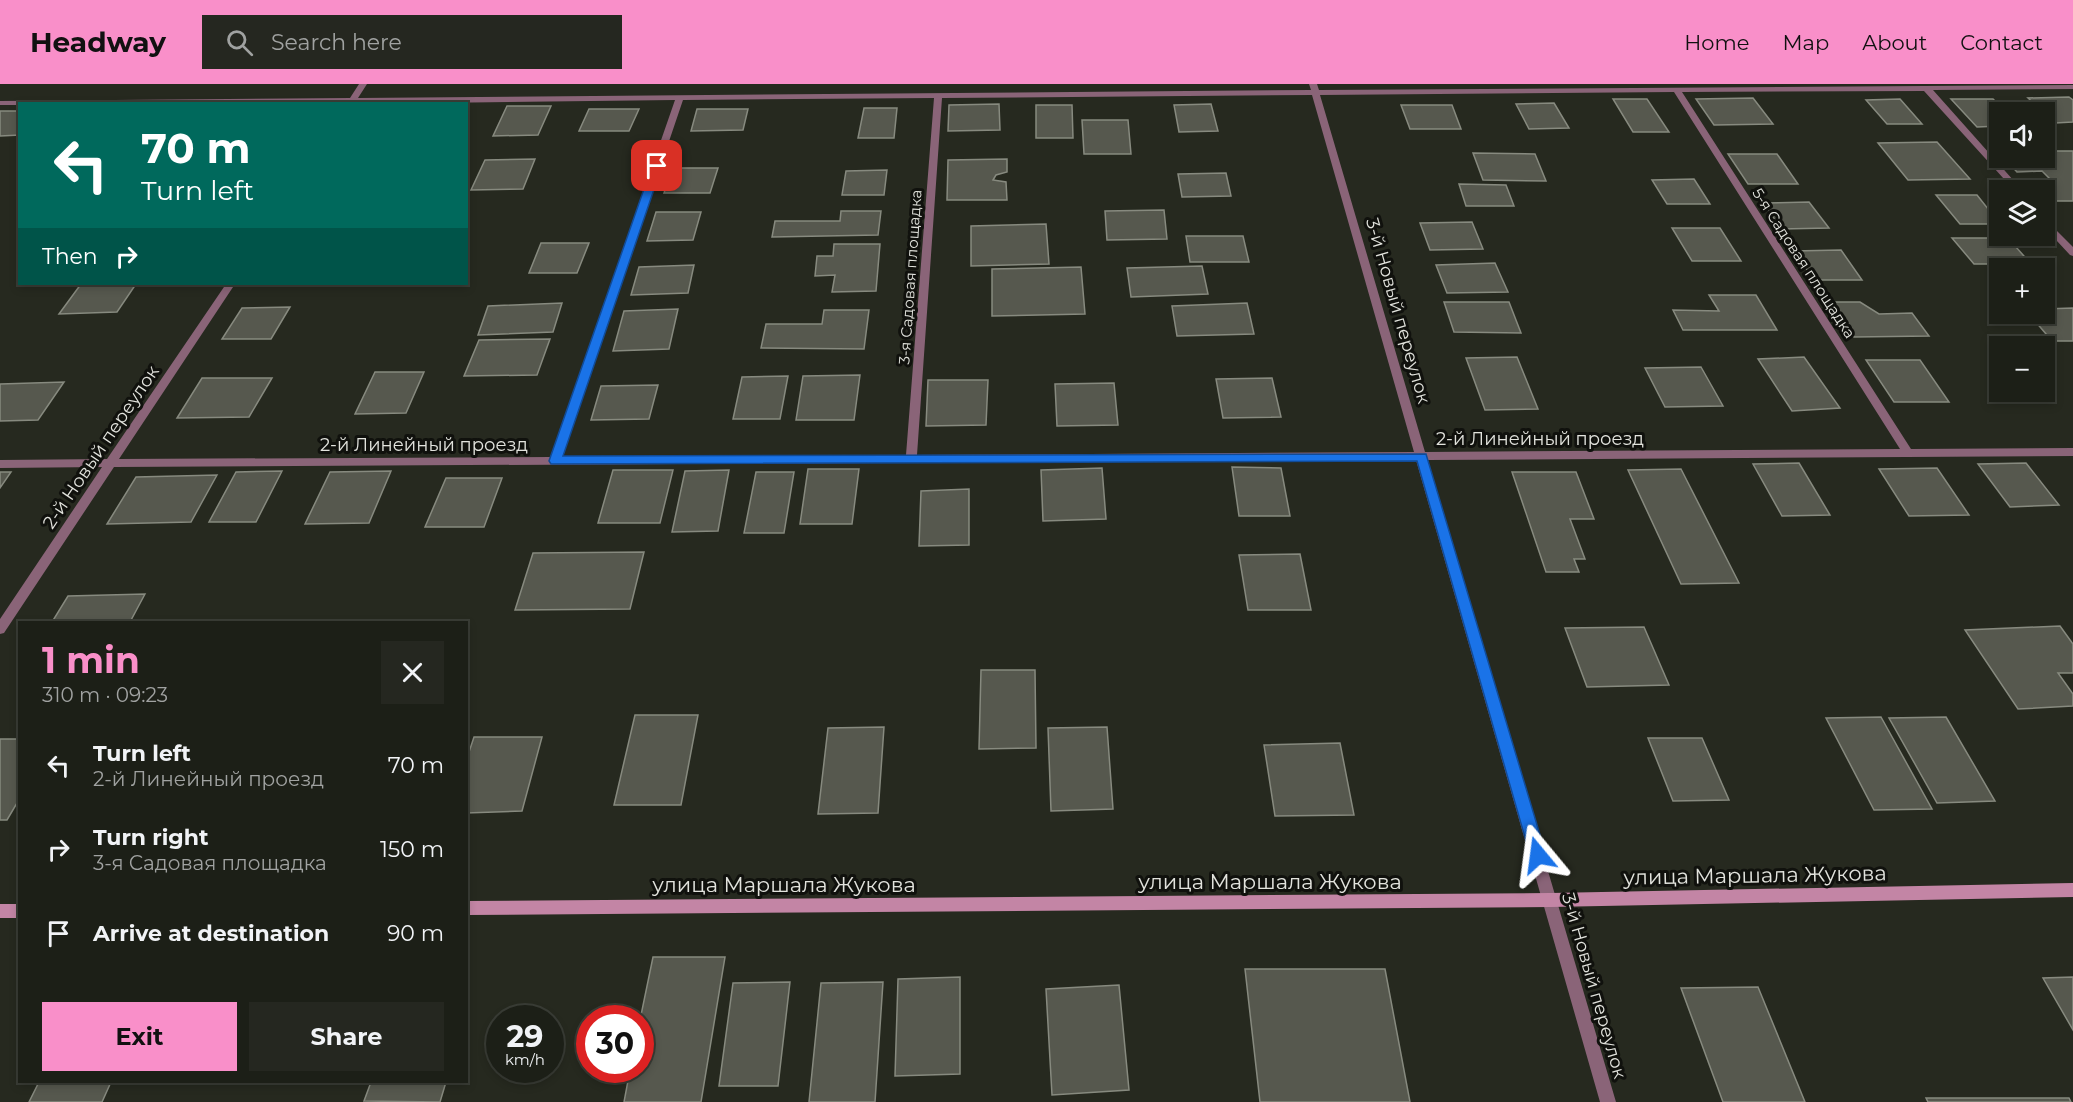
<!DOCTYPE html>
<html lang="en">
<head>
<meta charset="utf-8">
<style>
  body { margin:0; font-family:Montserrat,sans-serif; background:#252720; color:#f1f3f6; height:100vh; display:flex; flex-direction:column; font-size:22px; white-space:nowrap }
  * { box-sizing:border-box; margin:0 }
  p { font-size:20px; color:#a0a2a1 }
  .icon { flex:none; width:33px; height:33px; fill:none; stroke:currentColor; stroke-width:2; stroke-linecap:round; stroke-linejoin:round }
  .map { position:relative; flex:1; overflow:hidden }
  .side { position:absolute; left:18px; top:537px; width:450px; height:462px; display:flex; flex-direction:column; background:#1c1f17; border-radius:0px; box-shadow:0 3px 9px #0003,0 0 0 2px #3a3d36 }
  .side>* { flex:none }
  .guide { position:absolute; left:18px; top:18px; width:450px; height:183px; border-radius:0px; box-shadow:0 3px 9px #0003,0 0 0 2px #3a3d36; background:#00695c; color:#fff; overflow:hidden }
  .fabs { position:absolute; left:1989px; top:18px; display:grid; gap:12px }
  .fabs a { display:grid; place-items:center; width:66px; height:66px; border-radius:0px; background:#1c1f17; box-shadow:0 3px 9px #0003,0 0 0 2px #3a3d36; font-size:30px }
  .speed { position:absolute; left:486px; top:921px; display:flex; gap:12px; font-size:30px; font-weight:700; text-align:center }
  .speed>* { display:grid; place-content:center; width:78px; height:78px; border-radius:50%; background:#1c1f17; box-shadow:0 3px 9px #0003,0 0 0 2px #3a3d36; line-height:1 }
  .speed small { font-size:15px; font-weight:400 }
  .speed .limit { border:9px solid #d22; background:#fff; color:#111 }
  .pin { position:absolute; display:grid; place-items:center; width:51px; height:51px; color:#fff; margin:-26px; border-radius:12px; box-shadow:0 3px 9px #0006 }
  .me { position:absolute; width:66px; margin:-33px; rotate:344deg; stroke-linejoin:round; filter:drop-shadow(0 0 4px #0008) }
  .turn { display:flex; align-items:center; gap:21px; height:126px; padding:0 24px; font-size:27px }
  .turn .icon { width:78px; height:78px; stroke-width:2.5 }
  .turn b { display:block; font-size:42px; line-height:51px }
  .then { display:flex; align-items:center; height:57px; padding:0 24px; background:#0003; gap:12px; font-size:22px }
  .round { display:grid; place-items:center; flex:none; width:63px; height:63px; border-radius:0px; background:#252720 }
  .headline { display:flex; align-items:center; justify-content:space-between; height:102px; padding:0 24px }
  h1 { font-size:36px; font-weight:700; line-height:45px; color:#f98fc9 }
  .action { display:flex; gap:12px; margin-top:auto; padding:12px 24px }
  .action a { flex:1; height:69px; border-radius:0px; background:#f98fc9; color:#111; font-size:24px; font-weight:700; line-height:69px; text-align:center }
  .action a+a { background:#252720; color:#f1f3f6 }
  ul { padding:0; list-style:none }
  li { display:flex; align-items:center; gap:18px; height:84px; padding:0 24px }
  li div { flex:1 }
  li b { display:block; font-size:22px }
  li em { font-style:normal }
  header { display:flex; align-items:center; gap:36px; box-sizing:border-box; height:84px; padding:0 30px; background:#f98fc9; color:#111 }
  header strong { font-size:28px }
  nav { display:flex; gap:33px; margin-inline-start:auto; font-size:21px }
  .search { width:420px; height:54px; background:#252720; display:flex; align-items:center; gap:15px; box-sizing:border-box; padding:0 21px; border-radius:0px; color:#a0a2a1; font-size:22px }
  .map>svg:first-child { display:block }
</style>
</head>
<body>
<header>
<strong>Headway</strong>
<div class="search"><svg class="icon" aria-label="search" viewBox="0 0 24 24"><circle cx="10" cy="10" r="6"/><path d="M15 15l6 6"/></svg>Search here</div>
<nav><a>Home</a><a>Map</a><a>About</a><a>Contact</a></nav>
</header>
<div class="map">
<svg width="2073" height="1018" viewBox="0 0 2073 1018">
  <rect width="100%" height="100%" fill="#26291f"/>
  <path fill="#56584e" stroke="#878a7f" stroke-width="1.5" d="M2069 13 2073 16V38L2055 39 2028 14Z
    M1753 14 1773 40 1714 41 1696 15Z
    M1613 15H1647L1669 48H1633Z
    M1900 15 1922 40H1887L1866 16Z
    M1951 15H1993L2006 28H2000V42L1977 43Z
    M1554 19 1569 44 1529 45 1516 20Z
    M999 20 1000 46 948 47 949 21Z
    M1211 20 1218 47 1179 48 1174 21Z
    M1036 21H1072L1073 54H1036Z
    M1401 21H1452L1461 45H1410Z
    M507 22H551L538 51 493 52Z
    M864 24H897L894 54H858Z
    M589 25H639L629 47H579Z
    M697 25H748L743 46 691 47Z
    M0 27H20V51L0 52Z
    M1082 36H1128L1131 70H1084Z
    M1937 58 1970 95 1908 96 1878 59Z
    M2044 67H2073V117H2044V106H2032L2026 101 2055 100 2042 87 2017 88 2004 74H2044Z
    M1473 69 1535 70 1546 97 1483 96Z
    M1728 70H1777L1798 100H1748Z
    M535 75 523 105 471 106 485 76Z
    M1007 75V88L996 91 993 96 1006 98 1007 116H947L948 76Z
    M673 84H718L710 109H664Z
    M887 86 884 111H842L846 87Z
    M1226 89 1231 112 1182 113 1178 90Z
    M1694 95 1710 120H1667L1652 96Z
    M1459 100 1506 101 1514 122H1466Z
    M1936 111H1977L2000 140H1960Z
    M1809 118 1829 144 1781 145 1763 119Z
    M1164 126 1167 155 1107 156 1105 127Z
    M841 127H881L878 151 772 153 775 137H840Z
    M656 128H701L693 156 647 157Z
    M1472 138 1483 165 1430 166 1420 139Z
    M1046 140 1049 180 971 182V142Z
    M1672 144H1720L1741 177H1692Z
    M1186 152H1243L1249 178H1190Z
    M1952 154H2008L2031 180H1974Z
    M541 159H589L577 189H529Z
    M834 160H880L876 207 832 208 835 191 815 192 817 172H833Z
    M1841 166 1862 196H1814L1794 167Z
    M1495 179 1508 208 1447 209 1436 181Z
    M694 181 688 209 631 211 639 183Z
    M1202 182 1208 210 1131 213 1127 184Z
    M1081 183 1085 230 992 232V185Z
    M81 200H136L117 228 59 230Z
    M1709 211H1756L1777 246H1683L1673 226 1719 227Z
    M1444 218H1509L1521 249 1454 248Z
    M1829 218H1860L1879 230 1912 229 1929 252 1854 253Z
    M562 219 553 248 478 251 488 222Z
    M1247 219 1254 250 1177 252 1172 222Z
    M290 223 271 255H222L242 224Z
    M2073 224V257H2052L2029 230H2044V225Z
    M678 225 669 265 613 267 624 227Z
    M824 226H869L864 265 761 264 766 240H822Z
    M550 255 537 291 464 292 479 256Z
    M1517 273 1538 325 1485 326 1466 274Z
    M1804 273 1840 324 1792 327 1758 275Z
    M1866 276H1920L1949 318H1894Z
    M1701 283 1723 322 1665 323 1645 284Z
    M375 288H424L406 329 355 330Z
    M860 291 854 336H796L803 292Z
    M788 292 780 335H733L742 293Z
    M202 294H272L249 333 177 334Z
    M1272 294 1281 333 1223 334 1216 295Z
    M928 296H988L986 341 926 342Z
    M64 298 38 336 0 337V300Z
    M1114 299 1118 341 1057 342 1055 300Z
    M658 301 649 335 591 336 601 302Z
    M1799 379 1830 431 1782 432 1753 380Z
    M2026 379 2059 421 2010 423 1978 380Z
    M1232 383 1281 384 1290 432H1239Z
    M1102 384 1106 435 1043 437 1041 386Z
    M1937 384 1969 431 1909 432 1879 385Z
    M808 385H859L852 440H800Z
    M1681 385 1739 499 1681 500 1628 386Z
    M613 386H673L660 439H598Z
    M729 386 718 447 672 448 685 387Z
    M282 387 256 438H209L236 388Z
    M391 387 369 439 305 440 330 388Z
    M0 388H11L0 404Z
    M756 388H794L784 449H744Z
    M1512 388H1576L1594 435H1570L1585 475H1574L1579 488H1546Z
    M217 391 191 438 107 440 136 393Z
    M446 394H502L484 443H425Z
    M969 405V461L919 462 921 407Z
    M644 468 630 525 515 526 533 469Z
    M1300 470 1311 526H1248L1239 471Z
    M145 510 130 538H52L68 512Z
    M2060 542 2073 560V589H2058L2073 610V622L2018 625 1965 546Z
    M1644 543 1669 601 1587 603 1565 544Z
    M981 586H1035L1036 664 979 665Z
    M635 631H698L681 721H614Z
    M1881 633 1932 725 1874 726 1826 634Z
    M1946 633 1995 717 1937 719 1889 634Z
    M884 643 878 729 818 730 828 644Z
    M1107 643 1113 725 1051 727 1048 644Z
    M474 653H542L522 727 466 729V677Z
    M1648 654H1702L1729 716 1673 717Z
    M0 655H20V714L7 736H0Z
    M1340 659 1354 731 1275 732 1264 661Z
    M653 873H725L701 1018H624L630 986H640V936Z
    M1245 885H1385L1410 1018H1260Z
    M960 893V990L895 992 898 895Z
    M2073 893V946L2043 894Z
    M790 898 778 1002H719L733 899Z
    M883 898 875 1018H809L821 899Z
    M1119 901 1129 1006 1052 1011 1046 905Z
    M1758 903 1805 1018H1723L1681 904Z
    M39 998H111L102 1018H29Z
    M371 998H446L440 1018 364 1017Z
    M1926 1014H2069L2071 1018H1928Z"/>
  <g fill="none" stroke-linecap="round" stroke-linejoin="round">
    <path fill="#8a6478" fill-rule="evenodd" d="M359 0H367L358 14 1311 6 1309 0H1317L1319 6 2073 1V5L1933 6 2022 106H2014L1924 7 1682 8 1911 365 2073 364V372L1427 376 1616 1018H1600L1416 376 114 383 4 549 0 550V535L102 383 0 384V376L107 375 226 200H235L119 375 551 373 675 16 354 20H20V21H0V17L350 14ZM1674 8 1900 365 1425 368 1320 11ZM1312 11 1414 368 917 371 942 14ZM934 14 906 371 562 373 683 16Z
      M2044 134 2073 163V172L2070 171 2044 143Z"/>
    <path fill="#c385a5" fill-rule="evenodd" d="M2073 799V813L1551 823 466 831V817L1551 809Z
      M0 820H20V834H0Z"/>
  </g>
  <path fill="#1a73e8" stroke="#114b97" stroke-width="1.5" d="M657 79 662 82 563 372 1426 370 1546 771 1544 777 1538 779 1532 777 1530 771 1417 377 551 380 549 377 652 82Z"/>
  <g text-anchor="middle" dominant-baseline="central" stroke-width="6" stroke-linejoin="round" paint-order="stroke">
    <g font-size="15" fill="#e2e3dd" stroke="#10110d">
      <text transform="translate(1804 179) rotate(57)">5-я Садовая площадка</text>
      <text transform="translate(910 193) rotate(-86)">3-я Садовая площадка</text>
    </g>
    <g font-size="18" fill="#e2e3dd" stroke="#10110d">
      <text transform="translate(1398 227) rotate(74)">3-й Новый переулок</text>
      <text x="1540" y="355">2-й Линейный проезд</text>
      <text x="424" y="361">2-й Линейный проезд</text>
      <text transform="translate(101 363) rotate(-56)">2-й Новый переулок</text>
      <text transform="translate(1594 902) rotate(74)">3-й Новый переулок</text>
    </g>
    <g font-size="21" fill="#e2e3dd" stroke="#10110d">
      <text transform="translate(1755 791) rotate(-1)">улица Маршала Жукова</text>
      <text x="1270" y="797">улица Маршала Жукова</text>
      <text x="784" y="800">улица Маршала Жукова</text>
    </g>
  </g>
</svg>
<div class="fabs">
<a><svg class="icon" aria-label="sound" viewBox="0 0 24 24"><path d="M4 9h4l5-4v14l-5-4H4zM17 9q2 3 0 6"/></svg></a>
<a><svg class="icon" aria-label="layers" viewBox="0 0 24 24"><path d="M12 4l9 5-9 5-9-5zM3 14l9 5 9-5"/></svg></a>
<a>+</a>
<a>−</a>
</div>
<div class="speed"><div>29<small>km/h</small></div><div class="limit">30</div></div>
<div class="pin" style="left:657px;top:82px;background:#d93025"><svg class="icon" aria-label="arrive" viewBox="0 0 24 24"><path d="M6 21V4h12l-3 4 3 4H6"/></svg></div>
<svg class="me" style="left:1538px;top:771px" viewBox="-20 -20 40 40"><path d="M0-17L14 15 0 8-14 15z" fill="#1a73e8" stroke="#fff" stroke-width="4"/></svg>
<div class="guide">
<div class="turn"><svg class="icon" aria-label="left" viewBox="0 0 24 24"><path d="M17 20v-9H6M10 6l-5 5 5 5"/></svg><div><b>70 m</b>Turn left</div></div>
<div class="then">Then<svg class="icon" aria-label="right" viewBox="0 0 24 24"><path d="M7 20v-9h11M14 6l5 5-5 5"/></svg></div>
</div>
<section class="side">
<div class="headline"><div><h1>1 min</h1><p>310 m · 09:23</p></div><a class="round"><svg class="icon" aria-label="close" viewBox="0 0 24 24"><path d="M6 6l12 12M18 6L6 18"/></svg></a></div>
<ul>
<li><svg class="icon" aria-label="left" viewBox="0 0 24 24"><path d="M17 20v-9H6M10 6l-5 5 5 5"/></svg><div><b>Turn left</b><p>2-й Линейный проезд</p></div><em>70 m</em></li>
<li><svg class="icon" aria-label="right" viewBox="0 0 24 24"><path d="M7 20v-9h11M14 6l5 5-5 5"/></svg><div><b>Turn right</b><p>3-я Садовая площадка</p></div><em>150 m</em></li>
<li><svg class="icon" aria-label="arrive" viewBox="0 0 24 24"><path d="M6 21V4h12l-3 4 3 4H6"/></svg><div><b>Arrive at destination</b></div><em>90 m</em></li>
</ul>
<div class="action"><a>Exit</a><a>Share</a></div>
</section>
</div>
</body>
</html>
